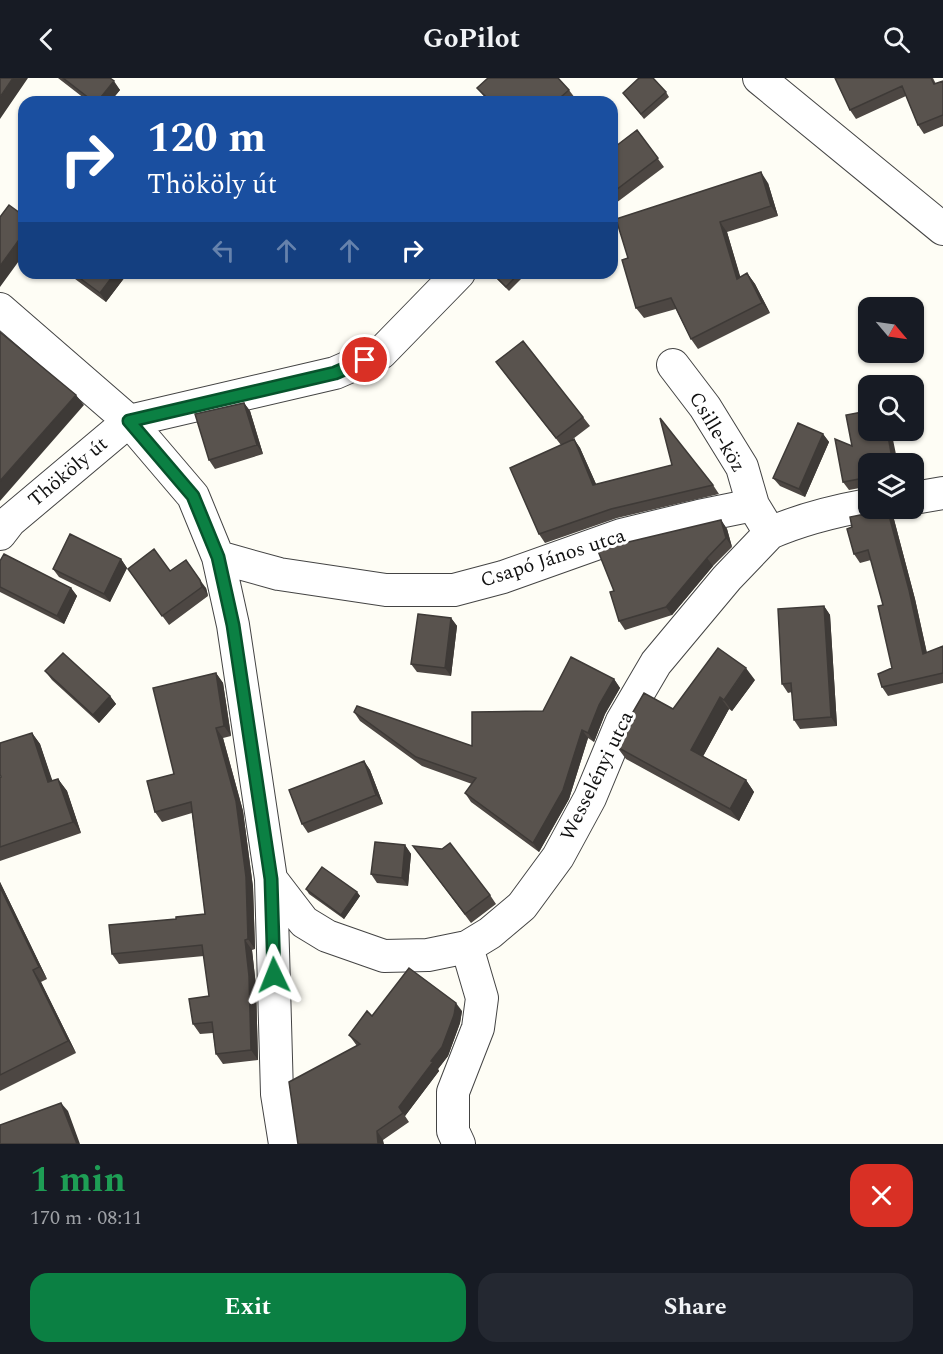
<!DOCTYPE html>
<html lang="en">
<head>
<meta charset="utf-8">
<style>
  body { margin:0; font-family:Spectral,serif; background:#242831; color:#f1f3f6; height:100vh; display:flex; flex-direction:column; font-size:22px; white-space:nowrap }
  * { box-sizing:border-box; margin:0 }
  p { font-size:20px; color:#9ea1a6 }
  .icon { flex:none; width:33px; height:33px; fill:none; stroke:currentColor; stroke-width:2; stroke-linecap:round; stroke-linejoin:round }
  .map { position:relative; height:1066px; overflow:hidden }
  .sheet { display:flex; flex-direction:column; background:#171b24; flex:1 }
  .sheet>* { flex:none }
  .top-card { position:absolute; left:18px; top:18px; width:600px; height:183px; border-radius:18px; box-shadow:0 2px 4px #0004; background:#1a4fa0; color:#fff; overflow:hidden }
  .needle { width:39px; rotate:119deg }
  .controls { position:absolute; left:858px; top:219px; display:grid; gap:12px }
  .controls a { display:grid; place-items:center; width:66px; height:66px; border-radius:12px; background:#171b24; box-shadow:0 2px 4px #0004; font-size:30px }
  .pin { position:absolute; display:grid; place-items:center; width:51px; height:51px; color:#fff; margin:-26px; border:3px solid #fff; border-radius:50%; box-shadow:0 2px 6px #0007 }
  .me { position:absolute; width:66px; margin:-33px; rotate:358deg; stroke-linejoin:round; filter:drop-shadow(0 0 4px #0008) }
  .turn { display:flex; align-items:center; gap:21px; height:126px; padding:0 30px; font-size:27px }
  .turn .icon { width:78px; height:78px; stroke-width:2.5 }
  .turn b { display:block; font-size:42px; line-height:51px }
  .lanes { display:flex; align-items:center; height:57px; padding:0 30px; background:#0003; justify-content:center; gap:30px; direction:ltr }
  .lanes .off { opacity:.35 }
  .round { display:grid; place-items:center; flex:none; width:63px; height:63px; border-radius:18px; background:#242831 }
  .summary { display:flex; align-items:center; justify-content:space-between; height:102px; padding:0 30px }
  h1 { font-size:36px; font-weight:700; line-height:45px; color:#1e9e55 }
  .button { display:flex; gap:12px; margin-top:auto; padding:12px 30px }
  .button a { flex:1; height:69px; border-radius:18px; background:#0b8043; color:#fff; font-size:24px; font-weight:700; line-height:69px; text-align:center }
  .button a+a { background:#242831; color:#f1f3f6 }
  header { display:flex; justify-content:space-between; align-items:center; height:78px; padding:0 30px; background:#171b24; font-size:27px; font-weight:700 }
  .map>svg:first-child { display:block }
</style>
</head>
<body>
<header><svg class="icon" aria-label="back" viewBox="0 0 24 24"><path d="M15 5l-7 7 7 7"/></svg>GoPilot<svg class="icon" aria-label="search" viewBox="0 0 24 24"><circle cx="10" cy="10" r="6"/><path d="M15 15l6 6"/></svg></header>
<div class="map">
<svg width="943" height="1066" viewBox="0 0 943 1066">
  <rect width="100%" height="100%" fill="#fefdf5"/>
  <g fill="none" stroke-linecap="round" stroke-linejoin="round">
    <g stroke="#444" stroke-width="34">
      <path id="street" d="M759 0 943 151
        M0 231 129 343 193 418 218 479 233 547 271 801 277 1016 285 1066
        M673 287 705 329 742 389 753 427
        M914 420 943 415
        M0 456 10 443 129 343 335 295 381 275 459 195
        M218 479 279 496 386 512H454L503 499 621 457 699 438 753 427 770 455C802 441 835 433 868 427
        M271 801 304 844 327 858 384 878 428 877 467 869 490 855 522 828 558 779 590 720 622 643 656 585 727 500 770 455
        M459 1066 453 1053V1014L478 950 482 920 467 869"/>
    </g>
    <use href="#street" stroke="#fff" stroke-width="32"/>
  </g>
  <path fill="#4d4743" d="M58 0H110L120 12 110 24H89Z
    M835 0H933L936 6 943 3V48L924 56 918 47 906 18 856 41 850 32Z
    M477 10 569 12 575 20 571 24H489Z
    M666 14 669 19 644 41 623 15Z
    M637 52 664 89 612 128V71Z
    M768 105 778 138 727 154 740 199 747 195 755 206 770 235 698 271 691 261 676 231 644 240 636 230 628 180Z
    M67 195H128L106 224Z
    M491 195H527L509 213Z
    M496 284 583 339 590 348 569 364 574 361 580 370 596 406 713 407 719 416 617 440 545 465 539 456 561 367Z
    M244 325 250 333 263 376 215 391 209 382Z
    M823 356 829 364 805 419 780 408 773 400Z
    M852 368 868 386V410L865 409 849 412 843 404Z
    M875 430H891L915 521 927 575 943 568V605L888 618 882 609 892 590 883 527 871 482 860 485 854 476 852 449 865 436Z
    M721 442 727 451 732 469 713 488 672 537 625 552 619 543 614 513Z
    M121 481 127 490 110 524 59 499 53 491Z
    M0 483 71 510 77 518 64 546 0 514Z
    M128 491 170 493 206 510 208 518 169 547Z
    M824 528 830 537 837 648 800 651 794 642 792 614 788 615 782 606Z
    M451 540 457 548 451 598 417 594 411 586Z
    M45 593 110 618 116 626 99 645 52 602Z
    M216 595 223 605 231 658 223 660 243 733 253 809 255 871 252 872 256 908 258 982 223 986 216 976 213 955 200 956 193 946 209 918 204 878 119 886 112 876 176 841 205 836 192 735 162 744 155 734 174 696Z
    M614 601 620 610 605 636 594 664 588 660 569 721 539 774 471 724 465 715 472 706 422 688 360 643 354 634 472 668 543 633Z
    M755 602 732 633 729 631 703 678 746 702 754 714 739 743 626 681 617 669Z
    M32 655 40 666 52 703 58 701 67 713 81 755 0 783V700Z
    M364 683 370 692 383 726 308 755 302 746Z
    M405 767 411 776 408 808 377 805 371 796Z
    M413 768 490 817 496 826 471 845Z
    M0 804 47 901 41 904 76 975 0 1013Z
    M306 811 357 814 360 818 344 841 309 816Z
    M462 933 460 945 448 978 438 991 439 993 405 1038 409 1044 383 1062 298 1066 357 968 349 957 372 938Z"/>
  <path fill="#3e3a37" d="M13 0H28L0 41V19Z
    M114 3 120 12 110 24H97Z
    M761 94 768 105 778 138 771 128Z
    M720 144 727 154 744 211 737 201Z
    M24 155V176L0 209V188Z
    M115 195H128L106 224 100 215Z
    M747 195 755 206 770 235 762 225Z
    M76 317 84 327 0 423V403Z
    M244 325 250 333 263 376 257 367Z
    M887 352H891L898 386H893Z
    M823 356 829 364 805 419 799 411Z
    M574 361 580 370 600 415 593 407Z
    M887 430H891L915 521 929 585 923 576Z
    M721 442 727 451 732 469 726 460Z
    M707 480 713 488 672 537 666 529Z
    M121 481 127 490 110 524 104 516Z
    M200 502 206 510 208 518 202 509Z
    M71 510 77 518 64 546 57 538Z
    M824 528 830 537 837 648 831 639Z
    M451 540 457 548 451 598 445 590Z
    M746 590 755 602 732 633 724 622Z
    M216 595 223 605 231 658 224 648Z
    M614 601 620 610 605 636 594 664 588 655 599 627Z
    M110 618 116 626 99 645 93 637Z
    M720 619 729 631 700 684 691 672Z
    M216 650 223 660 243 733 253 809 255 871 248 861Z
    M582 652 588 660 569 721 539 774 533 765Z
    M32 655 40 666 57 716 48 704Z
    M364 683 370 692 383 726 376 717Z
    M58 701 67 713 81 755 73 744Z
    M746 702 754 714 739 743 730 731Z
    M405 767 411 776 408 808 402 800Z
    M0 804 47 901 39 889 0 809Z
    M357 814 360 818 344 841 341 837Z
    M245 862 252 872 256 908 258 982 251 972Z
    M33 892 41 904 76 975 68 963Z
    M456 925 462 933 460 945 448 978 438 991 439 993 405 1038 399 1029 431 983Z
    M61 1025 68 1033 80 1066H77Z
    M377 1053 383 1062 384 1066H378Z"/>
  <path fill="#59534e" stroke="#3e3a37" stroke-width="1.5" d="M0 0H13L0 19Z
    M63 0H110L114 3 97 24H94Z
    M488 0H558L569 12 555 24H491L477 10Z
    M639 0H653L666 14 641 36 623 15Z
    M835 0H931L934 6 943 3V37L918 47 902 8 850 32Z
    M637 52 658 80 612 115V71Z
    M761 94 771 128 720 144 737 201 747 195 762 225 691 261 671 220 636 230 622 182 628 180 616 141Z
    M9 127 24 138V155L0 188V139Z
    M73 195H115L100 215Z
    M492 195H519L506 209Z
    M0 254 76 317 0 403Z
    M523 263 583 339 556 360 496 284Z
    M244 325 257 367 209 382 195 336Z
    M868 333V352H887L893 386H868V402L859 401 843 404 835 361 852 368 846 337Z
    M660 340 713 407 611 431 539 456 510 390 574 361 593 407 672 387Z
    M798 345 823 356 799 411 773 400Z
    M875 430H887L909 512 923 576 943 568V595L882 609 878 596 892 590 878 528 883 527 868 472 854 476 847 451 852 449 850 439 865 436Z
    M721 442 726 460 707 480 666 529 619 543 610 514 614 513 598 473 620 466Z
    M70 456 121 481 104 516 53 491Z
    M154 471 170 493 186 482 200 502 202 509 162 538 128 491Z
    M4 476 71 510 57 538 0 509V483Z
    M824 528 831 639 794 642 791 605 782 606 778 531Z
    M418 536 451 540 445 590 411 586Z
    M718 570 746 590 724 622 720 619 691 672 746 702 730 731 617 669 630 639 644 615 673 631Z
    M63 575 110 618 93 637 45 593Z
    M571 579 614 601 599 627 588 655 582 652 563 712 533 765 465 715 476 700 416 679 354 634 357 628 472 668V634L543 633Z
    M216 595 224 648 216 650 236 723 246 799 248 861 245 862 249 898 251 972 216 976 212 944 193 946 189 921 209 918 202 867 112 876 109 847 176 841V839L205 836 191 724 155 734 147 703 174 696 153 610Z
    M32 655 48 704 58 701 73 744 0 769V700L1 699 0 696V665Z
    M364 683 376 717 302 746 289 712Z
    M375 764 405 767 402 800 371 796Z
    M450 765 490 817 465 836 413 768 442 771Z
    M322 789 357 814 341 837 306 811Z
    M0 809 39 889 33 892 68 963 0 997Z
    M409 890 456 925 454 937 442 969 431 983 433 984 399 1029 403 1035 377 1053 378 1066H298L289 1004 360 966 349 957 367 933 372 938Z
    M61 1025 77 1066H0V1047Z"/>
  <g fill="none" stroke-linecap="round" stroke-linejoin="round">
    <g stroke="#07532c" stroke-width="15">
      <path id="route" d="M274 897 271 801 233 547 218 479 193 418 129 343 335 295 365 282"/>
    </g>
    <use href="#route" stroke="#0b8043" stroke-width="10"/>
  </g>
  <g text-anchor="middle" dominant-baseline="central" stroke-width="6" stroke-linejoin="round" paint-order="stroke">
    <g font-size="20" fill="#111" stroke="#fff">
      <text transform="translate(717 354) rotate(59)">Csille-köz</text>
      <text transform="translate(68 394) rotate(-40)">Thököly út</text>
      <text transform="translate(553 480) rotate(-18)">Csapó János utca</text>
      <text transform="translate(597 698) rotate(-64)">Wesselényi utca</text>
    </g>
  </g>
</svg>
<div class="controls">
<a><svg class="needle" viewBox="-14 -14 28 28"><path d="M0-13l5 13h-10z" fill="#e53935"/><path d="M0 13l5-13h-10z" fill="#9ea1a6"/></svg></a>
<a><svg class="icon" aria-label="search" viewBox="0 0 24 24"><circle cx="10" cy="10" r="6"/><path d="M15 15l6 6"/></svg></a>
<a><svg class="icon" aria-label="layers" viewBox="0 0 24 24"><path d="M12 4l9 5-9 5-9-5zM3 14l9 5 9-5"/></svg></a>
</div>
<div class="pin" style="left:365px;top:282px;background:#d93025"><svg class="icon" aria-label="arrive" viewBox="0 0 24 24"><path d="M6 21V4h12l-3 4 3 4H6"/></svg></div>
<svg class="me" style="left:274px;top:897px" viewBox="-20 -20 40 40"><path d="M0-17L14 15 0 8-14 15z" fill="#0b8043" stroke="#fff" stroke-width="4"/></svg>
<div class="top-card">
<div class="turn"><svg class="icon" aria-label="right" viewBox="0 0 24 24"><path d="M7 20v-9h11M14 6l5 5-5 5"/></svg><div><b>120 m</b>Thököly út</div></div>
<div class="lanes"><svg class="icon off" aria-label="left" viewBox="0 0 24 24"><path d="M17 20v-9H6M10 6l-5 5 5 5"/></svg><svg class="icon off" aria-label="ahead" viewBox="0 0 24 24"><path d="M12 20V5M6 11l6-6 6 6"/></svg><svg class="icon off" aria-label="ahead" viewBox="0 0 24 24"><path d="M12 20V5M6 11l6-6 6 6"/></svg><svg class="icon" aria-label="right" viewBox="0 0 24 24"><path d="M7 20v-9h11M14 6l5 5-5 5"/></svg></div>
</div>
</div>
<section class="sheet">
<div class="summary"><div><h1>1 min</h1><p>170 m · 08:11</p></div><a class="round" style="background:#d93025;color:#fff"><svg class="icon" aria-label="close" viewBox="0 0 24 24"><path d="M6 6l12 12M18 6L6 18"/></svg></a></div>
<div class="button"><a>Exit</a><a>Share</a></div>
</section>
</body>
</html>
